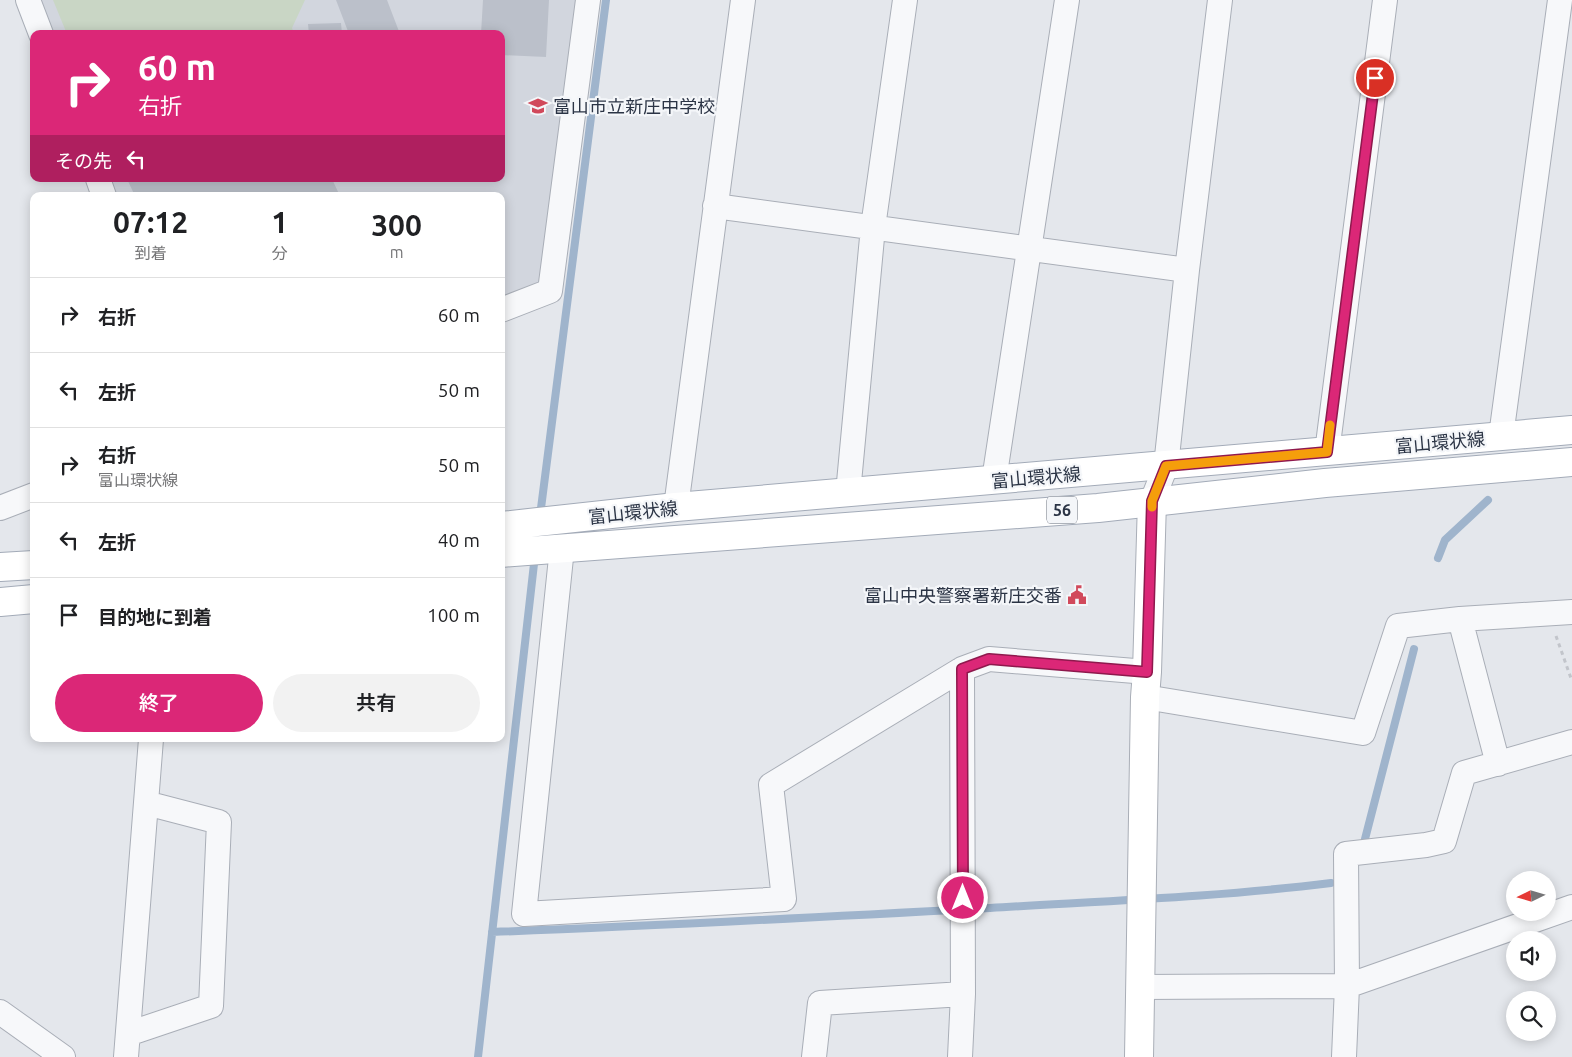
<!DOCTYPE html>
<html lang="ja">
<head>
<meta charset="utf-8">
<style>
  body { margin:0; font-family:Ubuntu,"Noto Sans JP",sans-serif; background:#f2f2f2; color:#202124; height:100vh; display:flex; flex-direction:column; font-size:19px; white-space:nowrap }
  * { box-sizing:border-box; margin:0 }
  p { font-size:16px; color:#757577 }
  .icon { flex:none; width:28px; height:28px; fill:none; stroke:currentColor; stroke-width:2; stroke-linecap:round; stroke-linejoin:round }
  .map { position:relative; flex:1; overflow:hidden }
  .sheet { position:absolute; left:30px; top:192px; width:475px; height:550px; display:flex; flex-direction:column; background:#fff; border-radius:10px; box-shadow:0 2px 12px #0003 }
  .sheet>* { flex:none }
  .banner { position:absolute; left:30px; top:30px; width:475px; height:152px; border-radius:10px; box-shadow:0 2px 12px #0003; background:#db2777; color:#fff; overflow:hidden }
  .needle { width:32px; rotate:265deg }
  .controls { position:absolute; left:1506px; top:871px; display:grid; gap:10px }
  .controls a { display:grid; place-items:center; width:50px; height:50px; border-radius:50%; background:#fff; box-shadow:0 2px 12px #0003; font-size:25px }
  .pin { position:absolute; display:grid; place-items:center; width:42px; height:42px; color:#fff; margin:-21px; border:2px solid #fff; border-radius:50%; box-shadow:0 1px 5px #0007 }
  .me { position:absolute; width:55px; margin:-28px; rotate:0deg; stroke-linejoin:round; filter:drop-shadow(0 0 4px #0008) }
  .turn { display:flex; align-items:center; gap:18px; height:105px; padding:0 25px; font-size:22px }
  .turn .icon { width:65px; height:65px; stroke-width:2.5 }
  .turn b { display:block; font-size:35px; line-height:42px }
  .then { display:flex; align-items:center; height:48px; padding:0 25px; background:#0003; gap:10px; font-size:19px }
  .eta { display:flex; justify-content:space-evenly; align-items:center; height:85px; text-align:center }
  .eta b { font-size:30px; font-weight:600; line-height:35px }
  .primary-button { display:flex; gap:10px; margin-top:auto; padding:10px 25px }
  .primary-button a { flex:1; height:58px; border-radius:30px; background:#db2777; color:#fff; font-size:20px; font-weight:600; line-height:58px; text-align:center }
  .primary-button a+a { background:#f2f2f2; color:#202124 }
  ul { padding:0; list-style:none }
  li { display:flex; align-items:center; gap:15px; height:75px; padding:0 25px; border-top:1px solid #e0e0e0 }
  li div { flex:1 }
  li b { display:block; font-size:19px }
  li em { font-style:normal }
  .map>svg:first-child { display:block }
</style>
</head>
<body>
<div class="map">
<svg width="1572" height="1057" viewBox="0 0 1572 1057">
  <rect width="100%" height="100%" fill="#e4e7ec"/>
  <path fill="#d2d6de" d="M29 0H588L550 291 501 310V196H108L101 179H501V34H43Z"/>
  <path fill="#c9d6c5" d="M53 0H305L292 28 294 34H67Z"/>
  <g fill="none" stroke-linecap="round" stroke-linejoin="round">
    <path stroke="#9fb4cc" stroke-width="8" d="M540 516 606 0
      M1438 558 1445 540 1488 500
      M1365 839 1414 649
      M492 932C658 926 824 917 990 908 1104 901 1218 897 1331 883
      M478 1057 535 555"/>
  </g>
  <path fill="#bbc0ca" d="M336 0H387L400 34H349Z
    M483 0H549L546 57 501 55V34H481Z
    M341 23 342 34H309L308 24Z
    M127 179H332L340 196H135Z"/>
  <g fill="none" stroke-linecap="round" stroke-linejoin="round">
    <g stroke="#a9aeb7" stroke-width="26">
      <path id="street" d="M28 0 41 34
        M98 179 104 196
        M715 206 1187 270
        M501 310 550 291 588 0
        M1501 436 1560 0
        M1327 452 1385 0
        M994 480 1067 0
        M848 493 873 227 905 0
        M1152 501 1166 466 1187 270 1220 0
        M676 507 743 0
        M0 508 34 495
        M562 548 524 914 784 899 771 785 962 669 989 659 1147 672
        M1460 619 1498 764
        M1145 697 1363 733 1398 626 1460 619 1572 612
        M1141 987 1347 986 1572 907
        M0 1012 63 1057
        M128 1034 211 1006 219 822 146 803
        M126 1057 151 739
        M814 1057 820 1003 963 994
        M960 1057 963 994 962 669
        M1344 1057 1347 986 1346 854 1426 845 1444 841 1464 773 1572 742"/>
    </g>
    <g stroke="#a9aeb7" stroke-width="30">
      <path id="secondary" d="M1139 1057 1145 697 1147 672 1152 501"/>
    </g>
    <g stroke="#a3abb8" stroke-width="30">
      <path id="primary" d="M501 526 676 507 1572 430
        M501 553 1098 508 1325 483 1572 462
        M0 567 34 565
        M0 602 34 599"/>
    </g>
    <path stroke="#c2c5cb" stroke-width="3" stroke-dasharray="4 4" stroke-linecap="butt" d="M1556 636 1572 681"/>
    <use href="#street" stroke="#f7f8fa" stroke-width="24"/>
    <use href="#secondary" stroke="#fff" stroke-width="28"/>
    <use href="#primary" stroke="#fff" stroke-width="28"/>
  </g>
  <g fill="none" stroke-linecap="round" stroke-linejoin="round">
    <g stroke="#8e194d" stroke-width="12">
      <path id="route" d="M963 898 962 669 989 659 1147 672 1152 501 1166 466 1327 452 1375 78"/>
    </g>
    <use href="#route" stroke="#db2777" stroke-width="9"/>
    <path stroke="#f59e0b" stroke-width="9" d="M1152 507V501L1166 466 1327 452 1330 425"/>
  </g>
  <defs>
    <g id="school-bare" transform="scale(1.5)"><path d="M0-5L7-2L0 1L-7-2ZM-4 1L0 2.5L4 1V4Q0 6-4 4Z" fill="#d1495b" stroke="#f4f6f9" stroke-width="2.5" paint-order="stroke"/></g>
    <g id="civic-bare" transform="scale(1.5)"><path d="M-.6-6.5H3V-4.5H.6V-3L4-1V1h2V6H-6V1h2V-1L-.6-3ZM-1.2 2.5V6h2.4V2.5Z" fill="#d1495b" stroke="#f4f6f9" stroke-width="2.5" paint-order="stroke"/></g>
  </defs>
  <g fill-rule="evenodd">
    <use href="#school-bare" x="538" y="106"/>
    <use href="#civic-bare" x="1077" y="595"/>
  </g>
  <g text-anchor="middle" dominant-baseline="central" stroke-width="4.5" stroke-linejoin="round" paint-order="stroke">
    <rect fill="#f4f6f9" stroke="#676e7b" stroke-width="1" x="1047" y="496.5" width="30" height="27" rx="4"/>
    <g font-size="16" font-weight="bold" fill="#2b3445">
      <text x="1062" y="510">56</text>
    </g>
    <g font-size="18" fill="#2b3445" stroke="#f4f6f9" text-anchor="start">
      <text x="553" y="106">富山市立新庄中学校</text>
      <text x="1062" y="595" text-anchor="end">富山中央警察署新庄交番</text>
    </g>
    <g font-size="18" fill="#2b3445" stroke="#f4f6f9">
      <text transform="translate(1440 442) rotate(-5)">富山環状線</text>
      <text transform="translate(1036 477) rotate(-5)">富山環状線</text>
      <text transform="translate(633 512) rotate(-6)">富山環状線</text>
    </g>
  </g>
</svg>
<div class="controls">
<a><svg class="needle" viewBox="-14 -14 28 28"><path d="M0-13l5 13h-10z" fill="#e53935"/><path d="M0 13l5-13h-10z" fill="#757577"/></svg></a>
<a><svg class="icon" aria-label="sound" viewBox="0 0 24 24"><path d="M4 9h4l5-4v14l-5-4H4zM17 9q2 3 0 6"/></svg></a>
<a><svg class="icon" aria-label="search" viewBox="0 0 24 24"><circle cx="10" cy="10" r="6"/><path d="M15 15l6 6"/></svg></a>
</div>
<div class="pin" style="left:1375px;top:78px;background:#d93025"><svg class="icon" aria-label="arrive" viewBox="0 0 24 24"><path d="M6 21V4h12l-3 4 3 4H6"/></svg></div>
<svg class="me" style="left:963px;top:898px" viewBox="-20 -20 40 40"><circle r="17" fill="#db2777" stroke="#fff" stroke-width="3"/><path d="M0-11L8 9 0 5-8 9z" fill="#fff"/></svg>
<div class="banner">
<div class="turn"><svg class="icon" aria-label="right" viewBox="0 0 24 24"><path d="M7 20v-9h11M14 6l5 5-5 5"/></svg><div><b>60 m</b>右折</div></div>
<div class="then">その先<svg class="icon" aria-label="left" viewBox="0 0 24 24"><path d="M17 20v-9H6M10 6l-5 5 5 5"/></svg></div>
</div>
<section class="sheet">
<div class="eta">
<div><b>07:12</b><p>到着</p></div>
<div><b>1</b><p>分</p></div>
<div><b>300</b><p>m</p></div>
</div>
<ul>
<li><svg class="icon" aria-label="right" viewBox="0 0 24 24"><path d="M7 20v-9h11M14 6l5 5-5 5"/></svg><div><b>右折</b></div><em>60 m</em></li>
<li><svg class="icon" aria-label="left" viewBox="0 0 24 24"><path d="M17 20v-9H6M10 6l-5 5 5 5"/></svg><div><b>左折</b></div><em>50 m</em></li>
<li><svg class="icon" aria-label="right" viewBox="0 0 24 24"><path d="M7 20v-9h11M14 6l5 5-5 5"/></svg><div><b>右折</b><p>富山環状線</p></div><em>50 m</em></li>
<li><svg class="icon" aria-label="left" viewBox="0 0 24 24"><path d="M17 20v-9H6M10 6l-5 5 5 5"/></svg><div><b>左折</b></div><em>40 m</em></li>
<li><svg class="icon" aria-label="arrive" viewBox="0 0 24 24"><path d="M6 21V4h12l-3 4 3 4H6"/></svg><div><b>目的地に到着</b></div><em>100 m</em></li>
</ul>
<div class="primary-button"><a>終了</a><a>共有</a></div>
</section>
</div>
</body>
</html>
